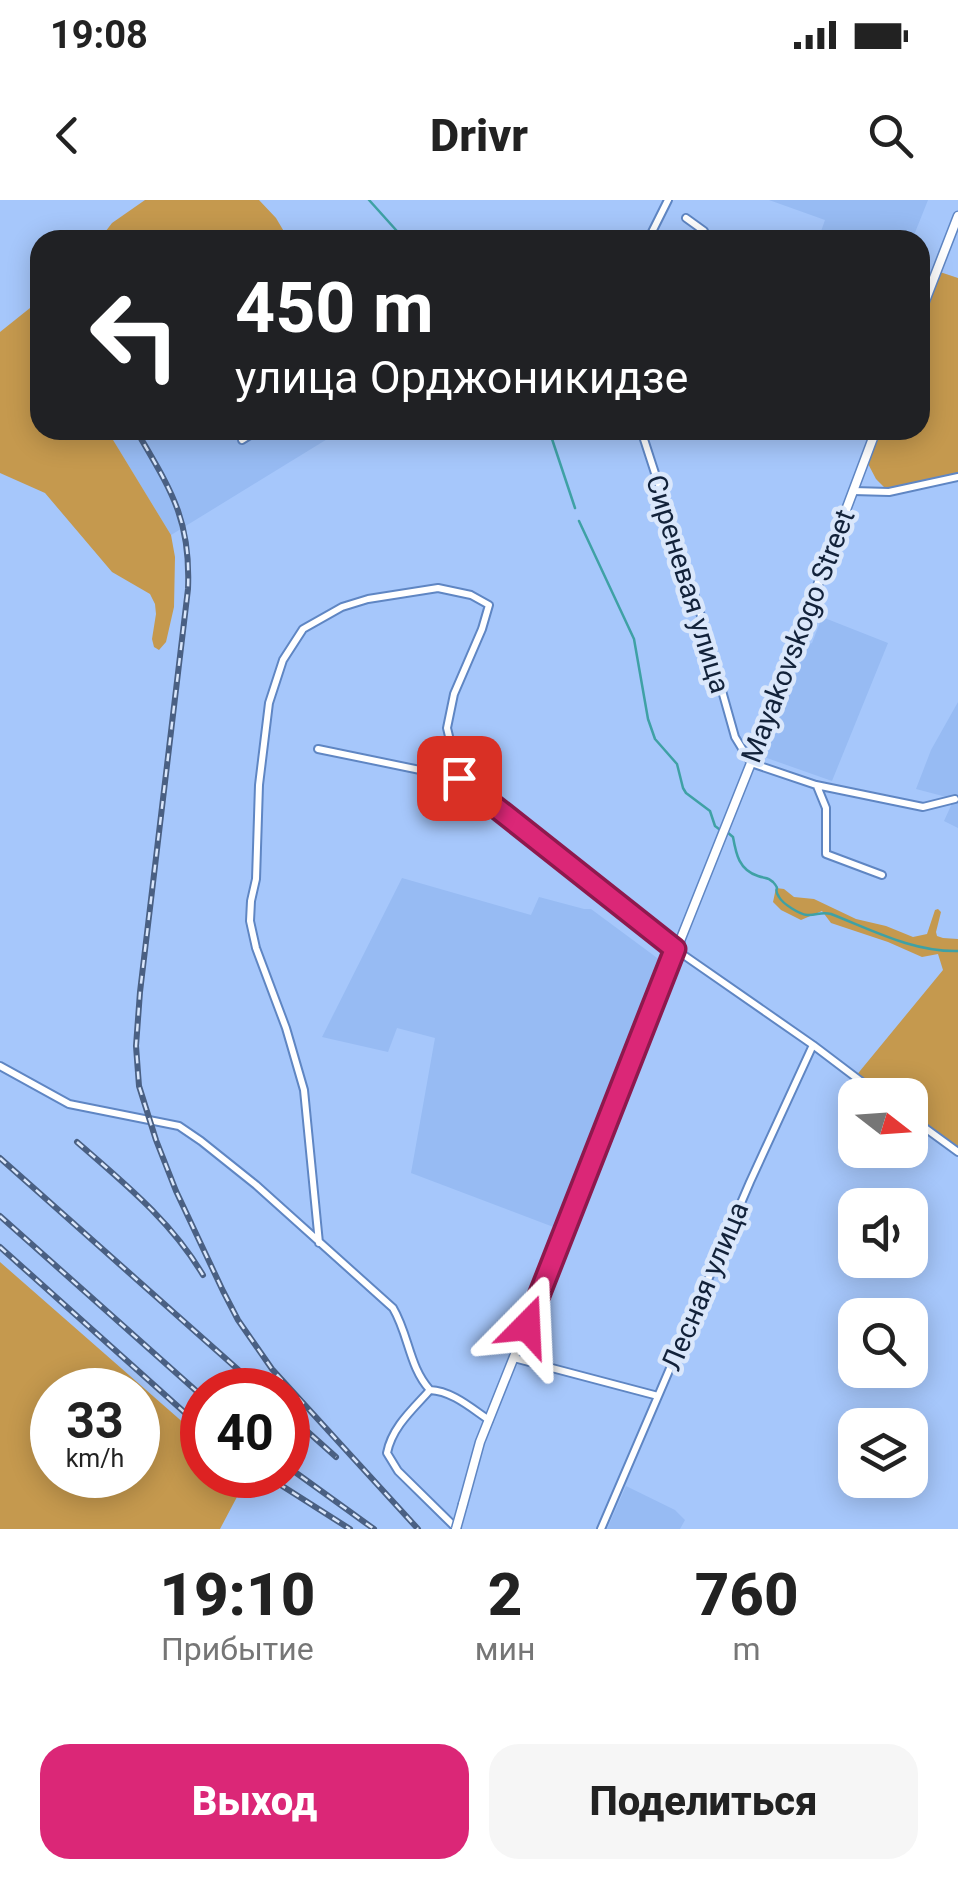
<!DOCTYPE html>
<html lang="ru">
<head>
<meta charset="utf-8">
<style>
  body { margin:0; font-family:Roboto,sans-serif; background:#f6f6f6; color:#222; height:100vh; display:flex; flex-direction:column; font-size:38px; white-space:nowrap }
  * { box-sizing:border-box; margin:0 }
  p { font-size:32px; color:#767676 }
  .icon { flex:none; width:55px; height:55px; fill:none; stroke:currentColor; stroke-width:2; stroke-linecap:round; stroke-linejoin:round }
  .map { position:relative; height:1329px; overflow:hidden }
  .panel { display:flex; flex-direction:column; background:#fff; flex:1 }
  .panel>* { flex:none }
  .banner { position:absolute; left:30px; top:30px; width:900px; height:210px; border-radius:30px; box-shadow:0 5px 25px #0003; background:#202124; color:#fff; overflow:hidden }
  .needle { width:65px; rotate:107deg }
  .fabs { position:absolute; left:838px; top:878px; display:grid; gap:20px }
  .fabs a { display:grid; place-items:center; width:90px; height:90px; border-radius:20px; background:#fff; box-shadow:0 5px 25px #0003; font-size:50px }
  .speed { position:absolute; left:30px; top:1168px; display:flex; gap:20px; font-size:50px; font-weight:700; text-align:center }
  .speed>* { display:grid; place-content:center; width:130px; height:130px; border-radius:50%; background:#fff; box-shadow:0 5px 25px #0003; line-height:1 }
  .speed small { font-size:25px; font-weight:400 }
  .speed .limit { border:15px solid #d22; background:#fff; color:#111 }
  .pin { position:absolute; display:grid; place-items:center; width:85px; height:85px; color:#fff; margin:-42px; border-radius:20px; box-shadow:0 5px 15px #0006 }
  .me { position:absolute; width:110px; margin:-55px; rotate:21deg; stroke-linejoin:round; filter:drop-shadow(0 0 8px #0008) }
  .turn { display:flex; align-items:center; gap:35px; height:210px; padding:0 40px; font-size:45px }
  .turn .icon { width:130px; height:130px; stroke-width:2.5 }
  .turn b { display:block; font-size:70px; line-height:85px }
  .eta { display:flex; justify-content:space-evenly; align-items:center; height:170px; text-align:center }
  .eta b { font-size:60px; font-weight:800; line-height:70px }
  .primary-button { display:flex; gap:20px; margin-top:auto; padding:20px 40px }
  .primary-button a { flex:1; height:115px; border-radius:30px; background:#db2777; color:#fff; font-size:40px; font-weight:800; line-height:115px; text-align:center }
  .primary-button a+a { background:#f6f6f6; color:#222 }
  .status { display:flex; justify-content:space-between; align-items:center; height:70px; padding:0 50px; background:#fff; direction:ltr }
  .status svg { height:28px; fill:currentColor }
  header { display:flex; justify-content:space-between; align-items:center; height:130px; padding:0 40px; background:#fff; font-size:45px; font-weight:800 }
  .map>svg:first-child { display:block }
</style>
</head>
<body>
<div class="status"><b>19:08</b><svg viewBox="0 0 49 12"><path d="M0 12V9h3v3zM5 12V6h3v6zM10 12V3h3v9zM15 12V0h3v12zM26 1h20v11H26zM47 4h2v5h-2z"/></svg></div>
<header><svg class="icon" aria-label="back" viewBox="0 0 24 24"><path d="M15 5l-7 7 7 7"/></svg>Drivr<svg class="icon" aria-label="search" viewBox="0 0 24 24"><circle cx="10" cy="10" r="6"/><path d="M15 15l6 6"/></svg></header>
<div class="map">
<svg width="958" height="1329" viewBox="0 0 958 1329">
  <rect width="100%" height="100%" fill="#a6c7fb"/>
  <path fill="#97bbf3" d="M769 0H928L912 40H818L825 20Z
    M107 230H342L171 335Z
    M822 417 888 443 832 581 764 557 807 445 812 443Z
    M958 502V628L944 621 954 599 916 589 931 550Z
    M402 678 531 715 539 697 584 709H591L668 766 564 1031 411 973 435 838 397 828 388 852 322 837Z
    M626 1286 675 1310 685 1320 680 1329H607Z"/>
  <path fill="#c5994e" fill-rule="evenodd" d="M145 0H259L276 18 289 40H99L112 23Z
    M937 71 958 78V277L889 292 876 279 865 258 876 230H920V114Z
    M40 100V230H107L171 335 175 357 174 407 166 442 159 450 154 447 152 439 156 414 155 404 150 394 112 372 45 293 0 273V132Z
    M776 688 784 689 794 697 814 699 856 719 886 726 913 737 927 734 935 710 938 709 941 712 936 732 937 736 943 738 958 739V952L910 917V895H879L855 877 943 770 938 754 922 757 888 742 831 723 822 711 801 720 781 710 773 702Z
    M0 1062 202 1239V1275H244L247 1278 220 1329H0ZM138 1190V1275H52V1190Z"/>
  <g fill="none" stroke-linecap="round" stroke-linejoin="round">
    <path stroke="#3fa1a5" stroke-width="2.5" d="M369 0 405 40
      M549 230 575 308
      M579 321 634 439 648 519 655 539 677 564 683 588 686 593 710 611 715 626 719 629
      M727 632 733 637C736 654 739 670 758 676 765 679 767 676 773 682 782 692 772 686 779 697 783 704 799 714 807 715 816 716 821 711 831 714 872 730 913 752 958 751"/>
    <g stroke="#5f86c3" stroke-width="10">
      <path id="minor" d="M686 18 704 31 707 40
        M648 40 668 0
        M641 230 699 409 735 537 751 563 816 585 923 607 955 599
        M242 240 258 230
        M853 291 889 292 958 277
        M318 549 459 578
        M459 578 675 749 813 845 879 895
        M817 586 826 608V654L882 675
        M0 866 69 904 179 926 201 941 256 985 393 1108C409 1135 409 1167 430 1190
        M910 917 958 952
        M319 1043 304 890 286 828 256 748 250 721 251 701 256 679 259 585 269 503 283 460 303 429 342 407 368 399 438 388 471 395 489 405 482 429 454 494 447 528 459 578
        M514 1158 658 1196
        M430 1190C413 1209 392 1227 387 1253L398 1271 457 1329
        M430 1190C452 1191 471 1208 489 1220
        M601 1329 750 982 813 845"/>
    </g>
    <g stroke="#5f86c3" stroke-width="11">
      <path id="tertiary" d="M920 114 958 16
        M463 1304 480 1242 751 563 876 230"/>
    </g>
    <use href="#minor" stroke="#fff" stroke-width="6"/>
    <use href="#tertiary" stroke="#fff" stroke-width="8"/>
    <g stroke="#4a6083" stroke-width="6">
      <path id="rail" d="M136 230C170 289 191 318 188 389L140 792 136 846 139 886 156 940 176 991 223 1091 238 1120 272 1169 418 1329
        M77 942C124 983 171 1021 203 1075
        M0 958 261 1190
        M0 1016 202 1196
        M0 1047 202 1228
        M288 1214 336 1257
        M288 1267 374 1329
        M265 1275 350 1329"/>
    </g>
    <use href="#rail" stroke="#dae7fb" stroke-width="2.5" stroke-dasharray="8" stroke-linecap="butt"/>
    <g stroke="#5f86c3" stroke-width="11" stroke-linecap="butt">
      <path id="tertiary-bridge" d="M456 1329 463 1304"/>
    </g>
    <use href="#tertiary-bridge" stroke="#fff" stroke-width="8"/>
  </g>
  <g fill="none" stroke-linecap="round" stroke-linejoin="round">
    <g stroke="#8e194d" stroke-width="25">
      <path id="route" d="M459 578 675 749 527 1126"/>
    </g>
    <use href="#route" stroke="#db2777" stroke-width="18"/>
  </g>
  <g text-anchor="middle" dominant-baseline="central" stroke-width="9" stroke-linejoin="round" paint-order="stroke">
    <g font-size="28" fill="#12223a" stroke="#dae7fb">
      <text transform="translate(688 384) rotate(73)">Сиреневая улица</text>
      <text transform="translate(798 436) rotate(-69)">Mayakovskogo Street</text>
      <text transform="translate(705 1086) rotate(-67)">Лесная улица</text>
    </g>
  </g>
</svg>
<div class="fabs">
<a><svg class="needle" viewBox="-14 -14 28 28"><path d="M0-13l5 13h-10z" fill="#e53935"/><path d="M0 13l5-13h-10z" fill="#767676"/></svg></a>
<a><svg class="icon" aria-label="sound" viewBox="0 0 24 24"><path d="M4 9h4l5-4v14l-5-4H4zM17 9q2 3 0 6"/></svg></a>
<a><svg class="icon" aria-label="search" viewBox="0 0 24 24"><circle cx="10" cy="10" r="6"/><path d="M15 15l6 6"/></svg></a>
<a><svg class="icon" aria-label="layers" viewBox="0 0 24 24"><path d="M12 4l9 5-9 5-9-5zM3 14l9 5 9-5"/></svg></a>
</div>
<div class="speed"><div>33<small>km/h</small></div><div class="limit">40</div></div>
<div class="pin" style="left:459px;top:578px;background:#d93025"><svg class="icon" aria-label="arrive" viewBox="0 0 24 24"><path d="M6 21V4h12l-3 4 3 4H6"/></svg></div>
<svg class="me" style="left:527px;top:1126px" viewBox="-20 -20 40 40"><path d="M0-17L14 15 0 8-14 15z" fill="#db2777" stroke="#fff" stroke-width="4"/></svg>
<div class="banner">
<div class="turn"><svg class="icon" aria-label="left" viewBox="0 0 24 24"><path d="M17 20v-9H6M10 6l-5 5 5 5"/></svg><div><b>450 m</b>улица Орджоникидзе</div></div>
</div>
</div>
<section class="panel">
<div class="eta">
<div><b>19:10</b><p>Прибытие</p></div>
<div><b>2</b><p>мин</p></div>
<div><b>760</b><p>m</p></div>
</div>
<div class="primary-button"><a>Выход</a><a>Поделиться</a></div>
</section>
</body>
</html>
